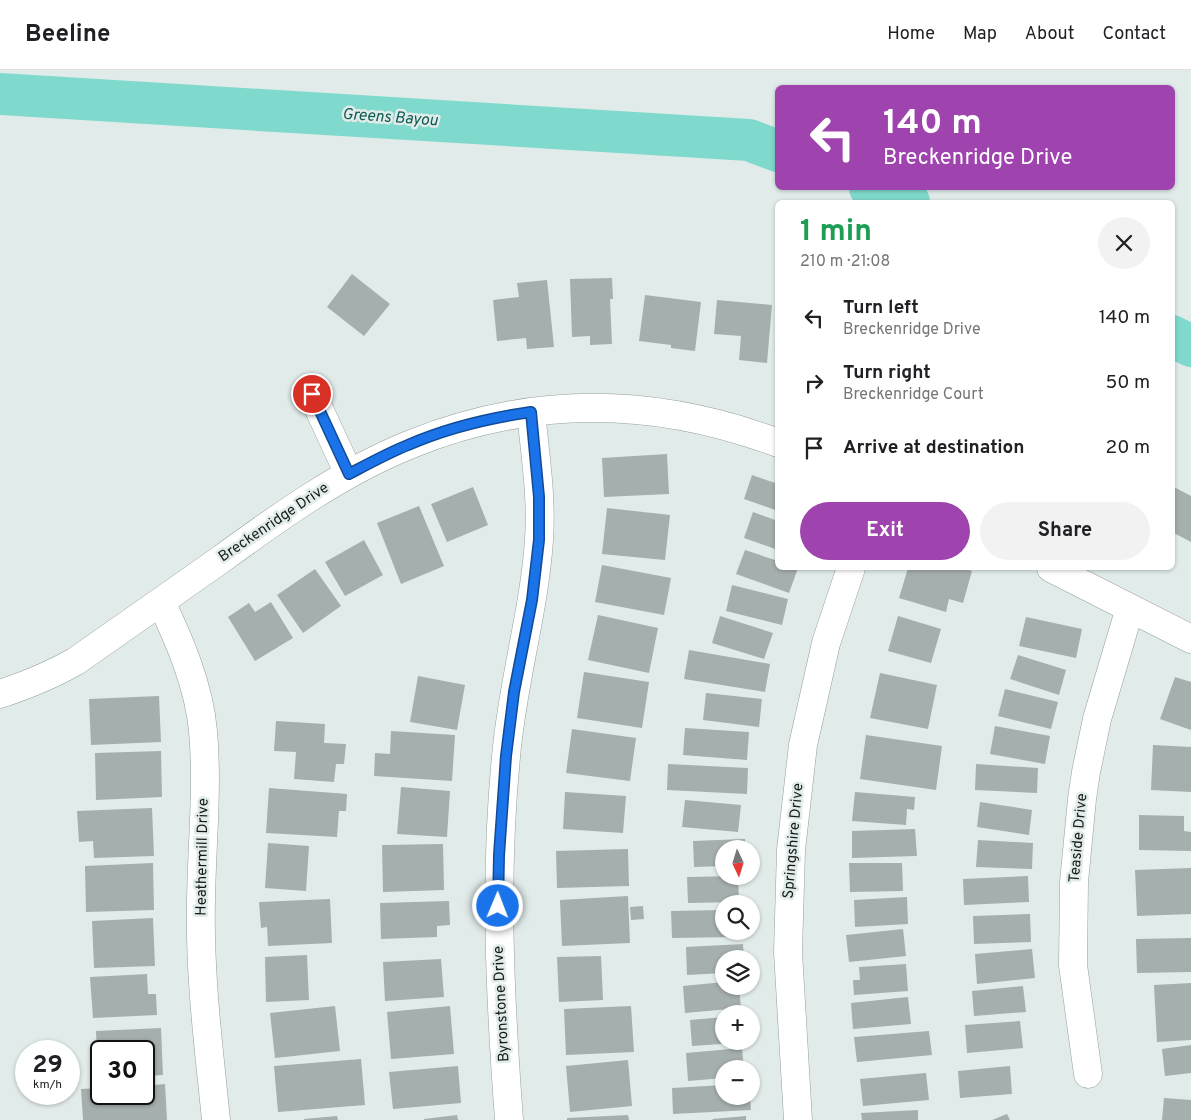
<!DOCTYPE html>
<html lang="en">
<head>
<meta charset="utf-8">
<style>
  body { margin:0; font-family:Overpass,sans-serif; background:#f2f2f2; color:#202124; height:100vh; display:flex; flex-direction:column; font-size:19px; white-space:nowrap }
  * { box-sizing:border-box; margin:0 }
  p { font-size:16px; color:#757577 }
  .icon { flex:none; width:28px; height:28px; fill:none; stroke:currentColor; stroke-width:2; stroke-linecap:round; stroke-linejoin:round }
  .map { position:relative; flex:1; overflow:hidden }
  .details { position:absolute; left:775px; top:130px; width:400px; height:370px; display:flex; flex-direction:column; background:#fff; border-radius:8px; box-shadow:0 1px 4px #0004 }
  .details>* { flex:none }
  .banner { position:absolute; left:775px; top:15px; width:400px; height:105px; border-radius:8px; box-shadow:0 1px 4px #0004; background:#9f43ae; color:#fff; overflow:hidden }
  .needle { width:32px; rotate:176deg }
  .fabs { position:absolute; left:715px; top:770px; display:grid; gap:10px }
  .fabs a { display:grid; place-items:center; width:45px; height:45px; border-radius:50%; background:#fff; box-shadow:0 1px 4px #0004; font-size:25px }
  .speed { position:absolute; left:15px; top:970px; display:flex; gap:10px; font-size:25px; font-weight:700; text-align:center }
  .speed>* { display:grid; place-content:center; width:65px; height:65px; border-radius:50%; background:#fff; box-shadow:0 1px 4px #0004; line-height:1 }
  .speed small { font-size:12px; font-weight:400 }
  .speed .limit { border:2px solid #111; border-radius:8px; background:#fff; color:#111 }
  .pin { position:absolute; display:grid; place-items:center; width:42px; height:42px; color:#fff; margin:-21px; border:2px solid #fff; border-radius:50%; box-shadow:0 1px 5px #0007 }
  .me { position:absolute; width:55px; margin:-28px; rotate:1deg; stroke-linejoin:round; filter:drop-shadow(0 0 4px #0008) }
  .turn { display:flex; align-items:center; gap:18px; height:105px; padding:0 25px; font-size:22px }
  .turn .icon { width:65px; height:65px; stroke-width:2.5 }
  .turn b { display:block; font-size:35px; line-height:42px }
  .round { display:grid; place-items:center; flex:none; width:52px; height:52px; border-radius:26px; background:#f2f2f2 }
  .summary { display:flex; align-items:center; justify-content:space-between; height:85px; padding:0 25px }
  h1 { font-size:30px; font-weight:700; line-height:38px; color:#1e9e55 }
  .button { display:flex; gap:10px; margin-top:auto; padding:10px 25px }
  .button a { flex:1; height:58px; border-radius:30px; background:#9f43ae; color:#fff; font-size:20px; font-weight:700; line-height:58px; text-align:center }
  .button a+a { background:#f2f2f2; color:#202124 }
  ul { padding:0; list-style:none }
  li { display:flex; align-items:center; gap:15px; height:65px; padding:0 25px }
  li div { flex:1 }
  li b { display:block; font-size:19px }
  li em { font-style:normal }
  header { display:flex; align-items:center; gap:30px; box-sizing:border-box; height:70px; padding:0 25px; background:#fff; border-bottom:1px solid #e0e0e0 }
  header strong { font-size:24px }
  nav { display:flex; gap:28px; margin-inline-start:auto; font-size:18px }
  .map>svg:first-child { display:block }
</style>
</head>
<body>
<header>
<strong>Beeline</strong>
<nav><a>Home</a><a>Map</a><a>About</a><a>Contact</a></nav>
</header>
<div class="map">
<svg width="1191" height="1050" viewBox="0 0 1191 1050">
  <rect width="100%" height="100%" fill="#e1ecea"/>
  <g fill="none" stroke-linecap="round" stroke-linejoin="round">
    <path stroke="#7fd9cc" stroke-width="42" d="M0 24 749 70 778 81
      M870 118 909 132
      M1172 266 1191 276"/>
  </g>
  <path fill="#a5afae" d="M352 204 390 234 364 266 327 237Z
    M612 208 613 229H610L612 274 590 275V266L572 267 570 209Z
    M547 210 554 277 527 279 526 268 497 271 493 230 519 227 517 213Z
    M645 225 701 232 695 281 671 278V275L639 271Z
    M717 230 772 235 767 293 739 290 741 266 714 264Z
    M667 384 669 424 604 427 602 388Z
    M752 405 778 414V441L744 429Z
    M1172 416 1191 426V472L1172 462Z
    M473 417 488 455 447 472 431 434Z
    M419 436 444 496 401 514 377 453Z
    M607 438 670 445 665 490 602 484Z
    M753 442 778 451V480L744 468Z
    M364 470 383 505 345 526 325 492Z
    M745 480 778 491V498H798L789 523 736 504Z
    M602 495 671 508 664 545 595 532Z
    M908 498H961L972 501 963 533 949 529 946 542 899 528Z
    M315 499 341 536 303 563 277 525Z
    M732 515 788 529 782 555 726 541Z
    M271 532 293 568 255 591 228 547 249 533 255 542Z
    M598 545 658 558 649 603 588 590Z
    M720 546 773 563 764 589 712 573Z
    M898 546 941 559 931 593 888 581Z
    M1026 547 1082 559 1076 588 1019 576Z
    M689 580 770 594 765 622 684 609Z
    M1018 585 1066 600 1059 625 1010 609Z
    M584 602 649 612 642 658 577 648Z
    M880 603 937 615 928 659 870 648Z
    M418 606 465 615 457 660 410 652Z
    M1175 607 1191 612V660L1160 649Z
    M1005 619 1058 632 1051 659 998 646Z
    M706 623 762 629 759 657 703 650Z
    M159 626 161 672 91 675 89 629Z
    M276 651 325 654 324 673 346 674 344 694H336L334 712 294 709 296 682 274 681Z
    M995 656 1050 666 1045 694 990 684Z
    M685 658 749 662 747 690 683 685Z
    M572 659 636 668 630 711 566 703Z
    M391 661 455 665 452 711 374 706 375 683 390 684Z
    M866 665 942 676 936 720 860 709Z
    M1153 675 1191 677V722L1151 720Z
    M161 681 162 727 96 730 95 683Z
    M668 694 748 698 747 724 667 720Z
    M976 694 1038 698 1037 723 975 720Z
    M401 717 450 721 447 767 397 764Z
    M269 718 347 724 346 741H339L337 767 266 763Z
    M565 722 626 726 623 763 563 759Z
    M855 722 915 727 914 740 907 739 906 755 852 751Z
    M685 730 741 735 738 762 682 757Z
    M980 732 1032 740 1029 765 977 757Z
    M152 738 154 786 94 788 93 771 79 772 77 741Z
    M1139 745 1184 746V761L1191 762V781L1139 780Z
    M915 759 917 786 852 788V761Z
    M745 769V779H724V796L694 797 693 771Z
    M978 770 1033 773 1032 799 976 797Z
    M268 773 309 776 306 821 265 818Z
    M443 774 444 820 383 822 382 775Z
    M628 779 629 816 557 818 556 781Z
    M153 793 154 840 86 842 85 796Z
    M849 793H902L903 821 850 822Z
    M1191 798V844L1137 846 1135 800Z
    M738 806 739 832 688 833 687 807Z
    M1028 806 1029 832 964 835 963 809Z
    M628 826 630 873 562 876 560 830Z
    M907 827 908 854 855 857 854 830Z
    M330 829 332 873 268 876 267 857 261 858 259 832Z
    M449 831 450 855 437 856V867L381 869 380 833Z
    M643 836 644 849 631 850 630 837Z
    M724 840V861H736V867L672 868 671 841Z
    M1030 844 1031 872 974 874 973 846Z
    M153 848 155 896 94 898 92 851Z
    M903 859 906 886 849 892 846 865Z
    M1191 868V902L1137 903 1136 869Z
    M743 874 744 889H724V903L687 905 686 877Z
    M1032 879 1035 908 977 914 975 884Z
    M307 885 309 930 266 932 265 887Z
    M601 886 603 930 559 932 557 887Z
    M441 889 444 927 385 931 383 892Z
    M906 894 908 921 854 925 853 910H860L859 897Z
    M147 904 148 924H156L157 945 93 948 90 907Z
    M724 912V916H739L741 938 685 943 683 916Z
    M1191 913V970L1157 972 1154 915Z
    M1023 916 1026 942 974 946 972 921Z
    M908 927 911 954 853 959 851 933Z
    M335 936 340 981 275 988 270 943Z
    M450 936 454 984 391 989 387 942Z
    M631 936 634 982 566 985 564 939Z
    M724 947V971H736V973L692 976 690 950Z
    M1020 951 1023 978 967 983 965 955Z
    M161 958 163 1005 144 1006V981H101V1007H98L96 961Z
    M929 961 932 985 857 992 854 967Z
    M1191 975V1003L1165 1006 1162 979Z
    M742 978 744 999H724V1008L688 1011 686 983Z
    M361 989 365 1035 278 1042 274 996Z
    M628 990 632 1036 570 1042 566 996Z
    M458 996 461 1033 393 1039 389 1002Z
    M1010 996 1012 1024 960 1028 958 1001Z
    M926 1003 929 1030 863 1036 860 1009Z
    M165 1014 167 1050H83L81 1019 101 1018V1024H144V1016Z
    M724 1015V1026H750L751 1040 673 1044 672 1018Z
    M1164 1028 1191 1030V1050H1162Z
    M918 1040V1050H862L861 1043Z
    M1007 1044 1010 1050H992Z
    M457 1045 458 1050H424V1049Z
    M628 1045 629 1050H567V1048Z
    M337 1046 338 1050H304V1049Z
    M746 1046V1050H713L712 1049Z"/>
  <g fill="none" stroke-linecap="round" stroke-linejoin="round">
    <g stroke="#959f9e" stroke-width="29">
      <path id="street" d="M312 324 349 404
        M1051 498 1191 569
        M161 532C180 572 199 616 203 661 209 728 199 797 201 865 202 927 210 989 216 1050
        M0 624C27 615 52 605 76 591 124 557 172 524 220 490 279 447 340 403 409 375 531 325 655 327 778 373
        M1088 1004 1073 895 1074 812 1082 729 1086 702 1097 649 1130 538
        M509 1050C500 929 494 808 506 687 512 614 534 543 539 470 542 427 535 384 531 342
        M798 1050 788 882 791 780 803 675 826 573 851 498"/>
    </g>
    <use href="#street" stroke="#fff" stroke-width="28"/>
  </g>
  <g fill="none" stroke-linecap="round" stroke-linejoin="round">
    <g stroke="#114b97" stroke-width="12">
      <path id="route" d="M312 324 349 404C368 394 388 383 408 375 447 358 489 348 531 342L539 427V470L532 530 514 622 506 686 499 785 498 836"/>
    </g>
    <use href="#route" stroke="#1a73e8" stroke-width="9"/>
  </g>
  <g text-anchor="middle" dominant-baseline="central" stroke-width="5" stroke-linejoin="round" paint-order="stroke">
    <g font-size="15" fill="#161a19" stroke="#e1ecea">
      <text transform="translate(274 453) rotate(-34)">Breckenridge Drive</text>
      <text transform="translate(1079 768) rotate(-85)">Teaside Drive</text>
      <text transform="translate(794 771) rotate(-85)">Springshire Drive</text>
      <text transform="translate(203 787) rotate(-89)">Heathermill Drive</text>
      <text transform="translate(502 934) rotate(-93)">Byronstone Drive</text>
    </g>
    <g font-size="16" font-style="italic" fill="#0c5b53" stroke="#e1ecea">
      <text transform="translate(390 48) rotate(4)">Greens Bayou</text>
    </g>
  </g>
</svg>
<div class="fabs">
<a><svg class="needle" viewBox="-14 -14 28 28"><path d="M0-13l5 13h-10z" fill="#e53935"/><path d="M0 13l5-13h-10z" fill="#757577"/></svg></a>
<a><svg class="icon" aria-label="search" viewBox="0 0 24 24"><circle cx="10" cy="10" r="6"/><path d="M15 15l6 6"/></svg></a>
<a><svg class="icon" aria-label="layers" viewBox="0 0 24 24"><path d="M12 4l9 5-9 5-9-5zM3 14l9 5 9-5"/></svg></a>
<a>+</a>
<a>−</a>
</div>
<div class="speed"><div>29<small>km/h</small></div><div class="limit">30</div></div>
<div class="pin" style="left:312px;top:324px;background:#d93025"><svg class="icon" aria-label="arrive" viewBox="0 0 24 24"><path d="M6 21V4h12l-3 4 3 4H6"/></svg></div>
<svg class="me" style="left:498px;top:836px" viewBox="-20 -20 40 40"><circle r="17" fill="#1a73e8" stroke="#fff" stroke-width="3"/><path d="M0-11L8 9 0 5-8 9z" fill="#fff"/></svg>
<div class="banner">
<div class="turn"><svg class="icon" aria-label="left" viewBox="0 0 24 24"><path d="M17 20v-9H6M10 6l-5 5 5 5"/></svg><div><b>140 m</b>Breckenridge Drive</div></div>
</div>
<section class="details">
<div class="summary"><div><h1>1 min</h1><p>210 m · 21:08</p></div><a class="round"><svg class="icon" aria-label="close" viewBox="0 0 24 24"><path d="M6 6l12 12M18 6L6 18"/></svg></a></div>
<ul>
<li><svg class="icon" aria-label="left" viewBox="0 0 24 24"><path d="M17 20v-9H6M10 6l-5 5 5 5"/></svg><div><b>Turn left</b><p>Breckenridge Drive</p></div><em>140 m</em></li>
<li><svg class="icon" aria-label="right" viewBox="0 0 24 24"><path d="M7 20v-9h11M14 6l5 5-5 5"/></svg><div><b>Turn right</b><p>Breckenridge Court</p></div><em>50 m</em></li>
<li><svg class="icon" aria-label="arrive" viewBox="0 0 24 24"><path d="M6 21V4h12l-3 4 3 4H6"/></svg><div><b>Arrive at destination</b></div><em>20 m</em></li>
</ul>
<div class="button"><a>Exit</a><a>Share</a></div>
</section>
</div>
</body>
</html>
